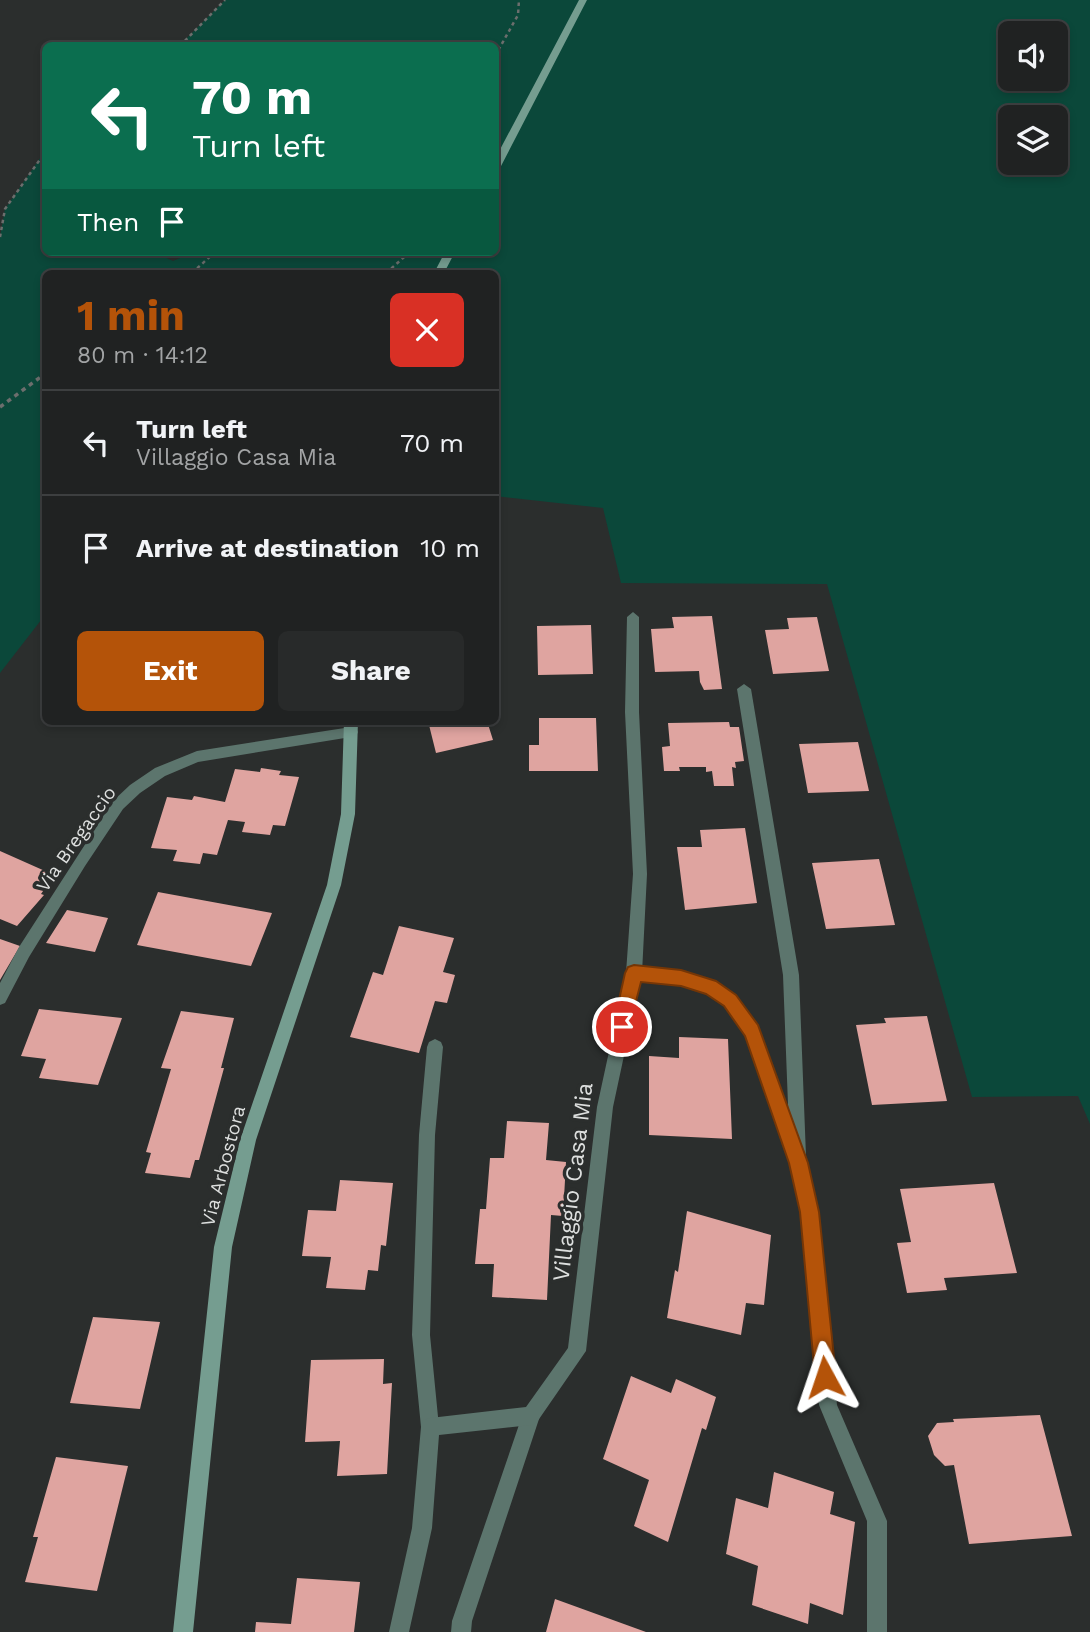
<!DOCTYPE html>
<html lang="en">
<head>
<meta charset="utf-8">
<style>
  body { margin:0; font-family:"Work Sans",sans-serif; background:#282a2a; color:#f1f3f6; height:100vh; display:flex; flex-direction:column; font-size:26px; white-space:nowrap }
  * { box-sizing:border-box; margin:0 }
  p { font-size:23px; color:#a2a4a5 }
  .icon { flex:none; width:38px; height:38px; fill:none; stroke:currentColor; stroke-width:2; stroke-linecap:round; stroke-linejoin:round }
  .map { position:relative; flex:1; overflow:hidden }
  .details { position:absolute; left:42px; top:270px; width:457px; height:455px; display:flex; flex-direction:column; background:#202222; border-radius:10px; box-shadow:0 4px 10px #0003,0 0 0 2px #3d3f40 }
  .details>* { flex:none }
  .guide { position:absolute; left:42px; top:42px; width:457px; height:214px; border-radius:10px; box-shadow:0 4px 10px #0003,0 0 0 2px #3d3f40; background:#0b6e4f; color:#fff; overflow:hidden }
  .controls { position:absolute; left:998px; top:21px; display:grid; gap:14px }
  .controls a { display:grid; place-items:center; width:70px; height:70px; border-radius:10px; background:#202222; box-shadow:0 4px 10px #0003,0 0 0 2px #3d3f40; font-size:35px }
  .pin { position:absolute; display:grid; place-items:center; width:60px; height:60px; color:#fff; margin:-30px; border:4px solid #fff; border-radius:50%; box-shadow:0 2px 7px #0007 }
  .me { position:absolute; width:77px; margin:-38px; rotate:355deg; stroke-linejoin:round; filter:drop-shadow(0 0 5px #0008) }
  .turn { display:flex; align-items:center; gap:24px; height:147px; padding:0 35px; font-size:32px }
  .turn .icon { width:91px; height:91px; stroke-width:2.5 }
  .turn b { display:block; font-size:49px; line-height:60px }
  .then { display:flex; align-items:center; height:66px; padding:0 35px; background:#0003; gap:14px; font-size:26px }
  .round { display:grid; place-items:center; flex:none; width:74px; height:74px; border-radius:10px; background:#282a2a }
  .summary { display:flex; align-items:center; justify-content:space-between; height:119px; padding:0 35px }
  h1 { font-size:42px; font-weight:700; line-height:52px; color:#b45309 }
  .button { display:flex; gap:14px; margin-top:auto; padding:14px 35px }
  .button a { flex:1; height:80px; border-radius:10px; background:#b45309; color:#fff; font-size:28px; font-weight:700; line-height:80px; text-align:center }
  .button a+a { background:#282a2a; color:#f1f3f6 }
  ul { padding:0; list-style:none }
  li { display:flex; align-items:center; gap:21px; height:105px; padding:0 35px; border-top:2px solid #3d3f40 }
  li div { flex:1 }
  li b { display:block; font-size:26px }
  li em { font-style:normal }
  .map>svg:first-child { display:block }
</style>
</head>
<body>
<div class="map">
<svg width="1090" height="1632" viewBox="0 0 1090 1632">
  <rect width="100%" height="100%" fill="#2b2e2d"/>
  <path fill="#0b483a" fill-rule="evenodd" d="M225 0H1090V1124L1078 1096 972 1097 827 584 621 583 603 508 495 496V273H46L45 615 0 673V237L5 209 45 151 46 252H154L173 261 194 252H495V46L180 45ZM1010 33H1055V79H1010ZM1010 117H1055V163H1010Z"/>
  <path fill="#dfa4a0" d="M712 616 722 689 704 690 700 682 699 671 655 672 651 629 674 628 672 617Z
    M817 617 829 671 773 674 765 630 789 629 787 618Z
    M591 625 593 674 538 675 537 626Z
    M539 718H596L598 771H529V745H539Z
    M428 721H487L493 740 436 753Z
    M729 722 730 727H739L744 761 735 762 736 768 732 767 734 786H714L712 771 706 772V767H679L680 771H664L662 747 670 746 668 723Z
    M858 742 869 791 808 793 799 744Z
    M261 768 281 771 279 775 299 777 285 826 273 825 270 835 242 832 245 822 228 820 217 855 203 853 200 864 173 861 177 850 151 848 167 797 192 800 194 796 225 802 235 769 260 772Z
    M745 828 757 903 685 910 677 847H702L700 830Z
    M0 851 54 875 41 894 44 895 17 926 0 919Z
    M879 859 895 925 826 929 812 863Z
    M158 892 272 913 251 966 137 945Z
    M67 910 108 918 95 952 46 943Z
    M399 926 454 938 443 972 455 975 447 1003 435 1001 419 1053 350 1037 373 972 383 975Z
    M0 939 20 946 0 980Z
    M39 1009 122 1018 98 1085 39 1078 46 1059 21 1056Z
    M181 1011 234 1018 221 1068H224L199 1160H195L190 1178 145 1173 151 1153 146 1152 171 1069 161 1068Z
    M927 1016 947 1101 872 1105 856 1025 886 1023 884 1018Z
    M679 1037 728 1039 732 1139 649 1135V1056L679 1058Z
    M507 1121 549 1123 546 1160 566 1162 563 1216 551 1215 547 1300 492 1297 494 1264H475L480 1209H486L490 1158H504Z
    M340 1180 393 1183 386 1246 381 1245 378 1271 368 1270 365 1290 326 1288 331 1257 302 1256 308 1210 336 1211Z
    M994 1183 1017 1273 944 1278 947 1290 907 1293 897 1243 911 1242 900 1189Z
    M687 1211 771 1235 764 1305 746 1303 741 1335 667 1318 675 1270 678 1272Z
    M93 1317 160 1322 140 1409 70 1403Z
    M384 1359 383 1384 392 1383 387 1474 337 1476 340 1441 305 1442 311 1360Z
    M631 1376 671 1393 676 1379 716 1397 706 1430 702 1428 668 1542 634 1526 649 1480 603 1459Z
    M1040 1415 1072 1536 969 1544 954 1465 945 1466 934 1455 928 1436 937 1423 954 1422 953 1419Z
    M56 1457 128 1466 97 1591 25 1582 38 1537H33Z
    M774 1472 834 1492 830 1514 855 1522 843 1615 810 1603 808 1624 752 1605 758 1566 726 1554 736 1498 768 1508Z
    M297 1578 360 1582 354 1632H255L256 1622 291 1624Z
    M555 1599 646 1632H546Z"/>
  <g fill="none" stroke-linecap="round" stroke-linejoin="round">
    <path stroke="#6c6e6d" stroke-width="2.5" stroke-dasharray="3.5 3.5" stroke-linecap="butt" d="M180 46 225 0
      M495 56 518 15 519 0
      M0 237 5 209 46 151
      M192 273 215 252
      M386 273 410 252"/>
    <path stroke="#6c6e6d" stroke-width="3.5" stroke-dasharray="4.5 4.5" stroke-linecap="butt" d="M0 407 46 373"/>
    <path fill="#5c756d" fill-rule="evenodd" d="M633 612 639 617V712L647 874 642 973 639 978 634 980 629 978 626 973 633 874 625 712 627 617Z
      M744 684 751 689 799 975 806 1156 804 1162 798 1164 792 1162 790 1156 783 975 737 689Z
      M351 727 356 728 358 732 356 736 351 737 198 762 165 776 140 793 123 809 85 866 29 957 5 1003 0 1005V983L19 947 113 801 130 785 155 768 197 751Z
      M435 1039 441 1042 443 1047 435 1135 430 1335 439 1427 437 1434 430 1436 423 1434 421 1427 412 1335 419 1135 427 1047 429 1042Z
      M531 1407 537 1410 540 1416 472 1621 471 1632H451L452 1621 522 1416 525 1410Z"/>
    <path fill="#5c756d" fill-rule="evenodd" d="M634 966 681 971 715 982 735 996 760 1031 806 1163 817 1212 837 1405 887 1521V1632H867V1521L819 1405 801 1212 790 1163 746 1035 725 1006 706 993 681 985 640 981 613 1107 586 1351 537 1422 531 1425 439 1435 432 1528 409 1632H389L412 1528 421 1427 423 1420 430 1418 526 1407 568 1348 597 1107 626 973 629 968Z"/>
    <path fill="#759d90" fill-rule="evenodd" d="M579 0H587L500 168 495 171V159Z
      M445 252H455L444 273H434Z
      M344 721H358L355 814 341 885 256 1140 232 1247 193 1632H173L214 1247 240 1140 327 885 341 814Z"/>
  </g>
  <path fill="#b45309" stroke="#753606" stroke-width="2" d="M634 965 681 970 716 981 736 995 758 1025 808 1163 819 1212 836 1377 833 1385 825 1388 818 1385 815 1377 800 1212 789 1163 745 1036 724 1006 706 994 681 986 641 982 628 1032 622 1035 616 1032 613 1027 625 973 628 967Z"/>
  <g text-anchor="middle" dominant-baseline="central" stroke-width="7" stroke-linejoin="round" paint-order="stroke">
    <g font-size="19" fill="#dddfde" stroke="#2b2e2d">
      <text transform="translate(76 839) rotate(-55)">Via Bregaccio</text>
      <text transform="translate(223 1166) rotate(-75)">Via Arbostora</text>
    </g>
    <g font-size="23" fill="#dddfde" stroke="#2b2e2d">
      <text transform="translate(573 1182) rotate(-83)">Villaggio Casa Mia</text>
    </g>
  </g>
</svg>
<div class="controls">
<a><svg class="icon" aria-label="sound" viewBox="0 0 24 24"><path d="M4 9h4l5-4v14l-5-4H4zM17 9q2 3 0 6"/></svg></a>
<a><svg class="icon" aria-label="layers" viewBox="0 0 24 24"><path d="M12 4l9 5-9 5-9-5zM3 14l9 5 9-5"/></svg></a>
</div>
<div class="pin" style="left:622px;top:1027px;background:#d93025"><svg class="icon" aria-label="arrive" viewBox="0 0 24 24"><path d="M6 21V4h12l-3 4 3 4H6"/></svg></div>
<svg class="me" style="left:825px;top:1377px" viewBox="-20 -20 40 40"><path d="M0-17L14 15 0 8-14 15z" fill="#b45309" stroke="#fff" stroke-width="4"/></svg>
<div class="guide">
<div class="turn"><svg class="icon" aria-label="left" viewBox="0 0 24 24"><path d="M17 20v-9H6M10 6l-5 5 5 5"/></svg><div><b>70 m</b>Turn left</div></div>
<div class="then">Then<svg class="icon" aria-label="arrive" viewBox="0 0 24 24"><path d="M6 21V4h12l-3 4 3 4H6"/></svg></div>
</div>
<section class="details">
<div class="summary"><div><h1>1 min</h1><p>80 m · 14:12</p></div><a class="round" style="background:#d93025;color:#fff"><svg class="icon" aria-label="close" viewBox="0 0 24 24"><path d="M6 6l12 12M18 6L6 18"/></svg></a></div>
<ul>
<li><svg class="icon" aria-label="left" viewBox="0 0 24 24"><path d="M17 20v-9H6M10 6l-5 5 5 5"/></svg><div><b>Turn left</b><p>Villaggio Casa Mia</p></div><em>70 m</em></li>
<li><svg class="icon" aria-label="arrive" viewBox="0 0 24 24"><path d="M6 21V4h12l-3 4 3 4H6"/></svg><div><b>Arrive at destination</b></div><em>10 m</em></li>
</ul>
<div class="button"><a>Exit</a><a>Share</a></div>
</section>
</div>
</body>
</html>
